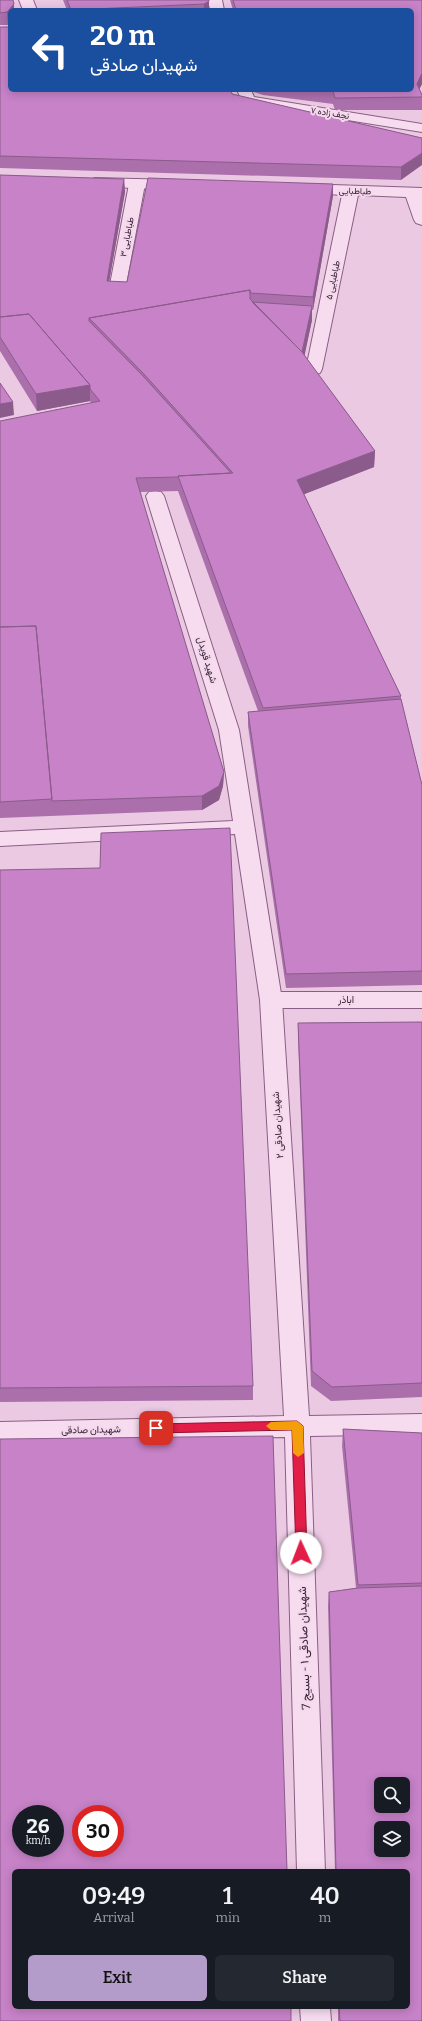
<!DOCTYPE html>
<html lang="en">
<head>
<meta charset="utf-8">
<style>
  body { margin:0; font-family:Bitter,Vazirmatn,serif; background:#242831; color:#f1f3f6; height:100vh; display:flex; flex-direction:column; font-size:15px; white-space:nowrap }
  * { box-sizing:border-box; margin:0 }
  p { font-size:13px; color:#9ea1a6 }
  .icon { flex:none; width:22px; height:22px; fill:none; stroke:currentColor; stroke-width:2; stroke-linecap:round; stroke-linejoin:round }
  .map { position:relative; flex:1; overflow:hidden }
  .sheet { position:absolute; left:12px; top:1869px; width:398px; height:140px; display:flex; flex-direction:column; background:#171b24; border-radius:6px; box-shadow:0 2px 10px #0003 }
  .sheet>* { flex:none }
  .hud { position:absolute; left:8px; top:8px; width:406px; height:84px; border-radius:6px; box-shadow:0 2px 10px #0003; background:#1a4fa0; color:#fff; overflow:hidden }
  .fabs { position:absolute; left:374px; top:1777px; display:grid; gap:8px }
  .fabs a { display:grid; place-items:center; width:36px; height:36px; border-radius:6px; background:#171b24; box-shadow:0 2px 10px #0003; font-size:20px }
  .speed { position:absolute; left:12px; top:1805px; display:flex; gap:8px; font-size:20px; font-weight:700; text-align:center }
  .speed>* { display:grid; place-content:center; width:52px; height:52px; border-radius:50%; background:#171b24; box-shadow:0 2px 10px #0003; line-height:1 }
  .speed small { font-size:10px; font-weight:400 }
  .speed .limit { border:6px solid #d22; background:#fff; color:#111 }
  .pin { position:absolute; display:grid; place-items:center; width:34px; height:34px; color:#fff; margin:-17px; border-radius:8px; box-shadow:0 2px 6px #0006 }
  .me { position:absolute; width:44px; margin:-22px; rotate:358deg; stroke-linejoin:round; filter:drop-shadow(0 0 3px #0008) }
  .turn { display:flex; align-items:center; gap:14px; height:84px; padding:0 16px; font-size:18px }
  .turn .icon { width:52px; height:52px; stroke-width:2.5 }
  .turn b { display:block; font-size:28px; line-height:34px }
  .eta { display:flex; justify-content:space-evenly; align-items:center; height:68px; text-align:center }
  .eta b { font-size:24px; font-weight:600; line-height:28px }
  .cta { display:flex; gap:8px; margin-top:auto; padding:8px 16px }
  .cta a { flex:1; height:46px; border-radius:6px; background:#b39cc9; color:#111; font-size:16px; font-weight:600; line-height:46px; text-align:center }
  .cta a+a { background:#242831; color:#f1f3f6 }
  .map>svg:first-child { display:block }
</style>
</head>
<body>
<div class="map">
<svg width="422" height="2021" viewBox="0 0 422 2021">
  <rect width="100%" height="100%" fill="#ecc9e3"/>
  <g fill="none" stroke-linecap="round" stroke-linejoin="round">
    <g stroke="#885f84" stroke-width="2">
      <path id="lane" d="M137 179 142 181 145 184 125 290 123 293 117 295 111 293 109 290 129 184 132 181Z
        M271 992H422V1008H271L263 1005 260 1000 263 995Z"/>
    </g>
    <g stroke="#885f84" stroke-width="2">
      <path id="street" d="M19 0H33L37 10H23Z
        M208 0H222L224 10H210Z
        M237 90H251L254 97 422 124V132L248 104 243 103Z
        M95 178 177 180 182 182 185 185 182 188 177 190 90 186 87 183 90 180Z
        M303 184 422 188V225L416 223 414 220 406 197 358 195 322 369 320 373 314 374 308 373 306 369 342 195 298 192 295 189 298 186Z
        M155 491 161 492 164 496 239 730 282 1000 309 1416 422 1414V1434L310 1436 325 1871H297L285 1437 0 1442V1422L284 1416 260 1000 235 834 0 846V832L233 821 219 730 146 496 149 492Z
        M300 2007H330L331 2021H301Z"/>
    </g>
    <use href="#lane" fill="#f7dcf0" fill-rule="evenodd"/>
    <use href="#street" fill="#f7dcf0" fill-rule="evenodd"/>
  </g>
  <path fill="#ab70ac" d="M0 0 14 4V10H10V22L8 25H0Z
    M63 0H209V10H67Z
    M230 0H422V84L419 89 422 95V110H335L333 104 263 95 251 91V90H412V10H233Z
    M0 27 232 94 422 138 401 180 0 168Z
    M0 175 124 179 125 192 109 281 127 282 333 184V196L313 310H312V320L304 355 375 451 374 467 304 494 401 696V699L422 785V985L286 988 248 726V712L258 711 178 491 140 492 224 772 223 786 219 800 202 810 0 818V421L91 403 90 401 37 411 0 351Z
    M0 870 253 1386V1400L0 1402Z
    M422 1022V1397L331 1401 311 1386 298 1038V1023Z
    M343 1429 422 1433V2021H338V2007H408V1871H335L328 1606 329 1592 356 1588 342 1446Z"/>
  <path fill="#8b5b8c" d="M209 1V10H204V4Z
    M14 4V10H10V22L8 25 7 12Z
    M422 73V84L416 96 417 84Z
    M422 153V165L401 180V167Z
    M124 179 125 192 107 294V281Z
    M333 184V196L313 310V297Z
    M312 306V320L302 368V354Z
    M90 385V401L37 411 36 394Z
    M13 402 14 415 0 418V404Z
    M375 451 374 467 297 497V480Z
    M224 772 223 786 219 800 202 810V796Z"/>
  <path fill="#c782c8" stroke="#8b5b8c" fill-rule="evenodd" d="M0 0H13L14 4 7 12 0 13Z
    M67 0H209V1L204 4 71 10Z
    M233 0H422V73L417 84 422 95V97L335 98 333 91 323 90H412V10H236Z
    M0 27H10V90H231L232 94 422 138V153L401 167 0 156Z
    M0 175 124 179 107 281 127 282 148 178 333 184 313 297 250 293V290L89 318V321L143 376 231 473 178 476 179 477 136 478 224 772 219 786 202 796 52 801 36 626 0 627V421L100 401 90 389V385L29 314 0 317Z
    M250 290V299L302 352 375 451 297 480 401 696 263 708 178 476 233 473 143 373 89 318Z
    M252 302 312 306 302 352Z
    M29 314 90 385 36 394 0 337V317Z
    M0 383 13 402 0 404Z
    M36 626 52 799 0 802V627Z
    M401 699 422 785V971L286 974 248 712Z
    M230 828 253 1386 0 1388V870L100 868 101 833Z
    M422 1022V1383L332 1387 312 1371 298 1023Z
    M343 1429 422 1433V1583L358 1585Z
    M273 1436 287 1871H14V2007H291V2021H0V1439ZM21 1814H55V1848H21ZM81 1814H115V1848H81Z
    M422 1586V2021H340L339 2007H408V1871H336L329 1592 358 1588ZM381 1784H403V1806H381ZM381 1828H403V1850H381Z"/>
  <path fill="#e11d48" stroke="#92132f" d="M297 1421 303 1426 307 1553 305 1556H297L296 1553 292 1430 156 1433 151 1428 156 1424Z"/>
  <path fill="#f59e0b" d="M297 1421 303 1426 304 1453 298 1457 293 1453 292 1430H271L266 1426 271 1422Z"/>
  <g text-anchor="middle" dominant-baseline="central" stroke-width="4" stroke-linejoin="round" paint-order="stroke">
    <g font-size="9" fill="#392138" stroke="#f4d8ec">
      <text transform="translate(330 113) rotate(9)">نجف زاده ۷</text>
      <text transform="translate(355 191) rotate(2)">طباطبایی</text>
      <text transform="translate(127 237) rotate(-79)">طباطبایی ۳</text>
      <text transform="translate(333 280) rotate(-78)">طباطبایی ۵</text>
    </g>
    <g font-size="10" fill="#392138" stroke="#f4d8ec">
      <text transform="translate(207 660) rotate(73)">شهید قویدل</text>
      <text x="346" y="1000">اباذر</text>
      <text transform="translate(278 1125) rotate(-94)">شهیدان صادقی ۲</text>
      <text transform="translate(91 1430) rotate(-1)">شهیدان صادقی</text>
    </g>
    <g font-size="12" fill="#392138" stroke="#f4d8ec">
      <text transform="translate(304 1648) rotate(-92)">شهیدان صادقی ۱ - بسیج 7</text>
    </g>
  </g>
</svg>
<div class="fabs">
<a><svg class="icon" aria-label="search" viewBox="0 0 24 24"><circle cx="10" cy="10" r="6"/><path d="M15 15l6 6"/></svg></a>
<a><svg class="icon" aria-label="layers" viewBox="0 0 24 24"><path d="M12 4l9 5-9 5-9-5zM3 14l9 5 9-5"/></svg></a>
</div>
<div class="speed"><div>26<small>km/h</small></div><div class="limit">30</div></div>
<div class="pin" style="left:156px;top:1428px;background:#d93025"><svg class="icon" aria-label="arrive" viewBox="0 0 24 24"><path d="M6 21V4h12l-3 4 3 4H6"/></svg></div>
<svg class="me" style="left:301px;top:1553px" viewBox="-20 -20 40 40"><circle r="19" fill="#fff"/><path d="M0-13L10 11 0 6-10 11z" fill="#e11d48"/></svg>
<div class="hud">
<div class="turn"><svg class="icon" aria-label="left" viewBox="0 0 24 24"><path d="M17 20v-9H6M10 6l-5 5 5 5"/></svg><div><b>20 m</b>شهیدان صادقی</div></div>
</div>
<section class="sheet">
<div class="eta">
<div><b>09:49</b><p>Arrival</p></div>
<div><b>1</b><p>min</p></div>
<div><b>40</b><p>m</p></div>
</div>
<div class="cta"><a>Exit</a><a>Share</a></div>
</section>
</div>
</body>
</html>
